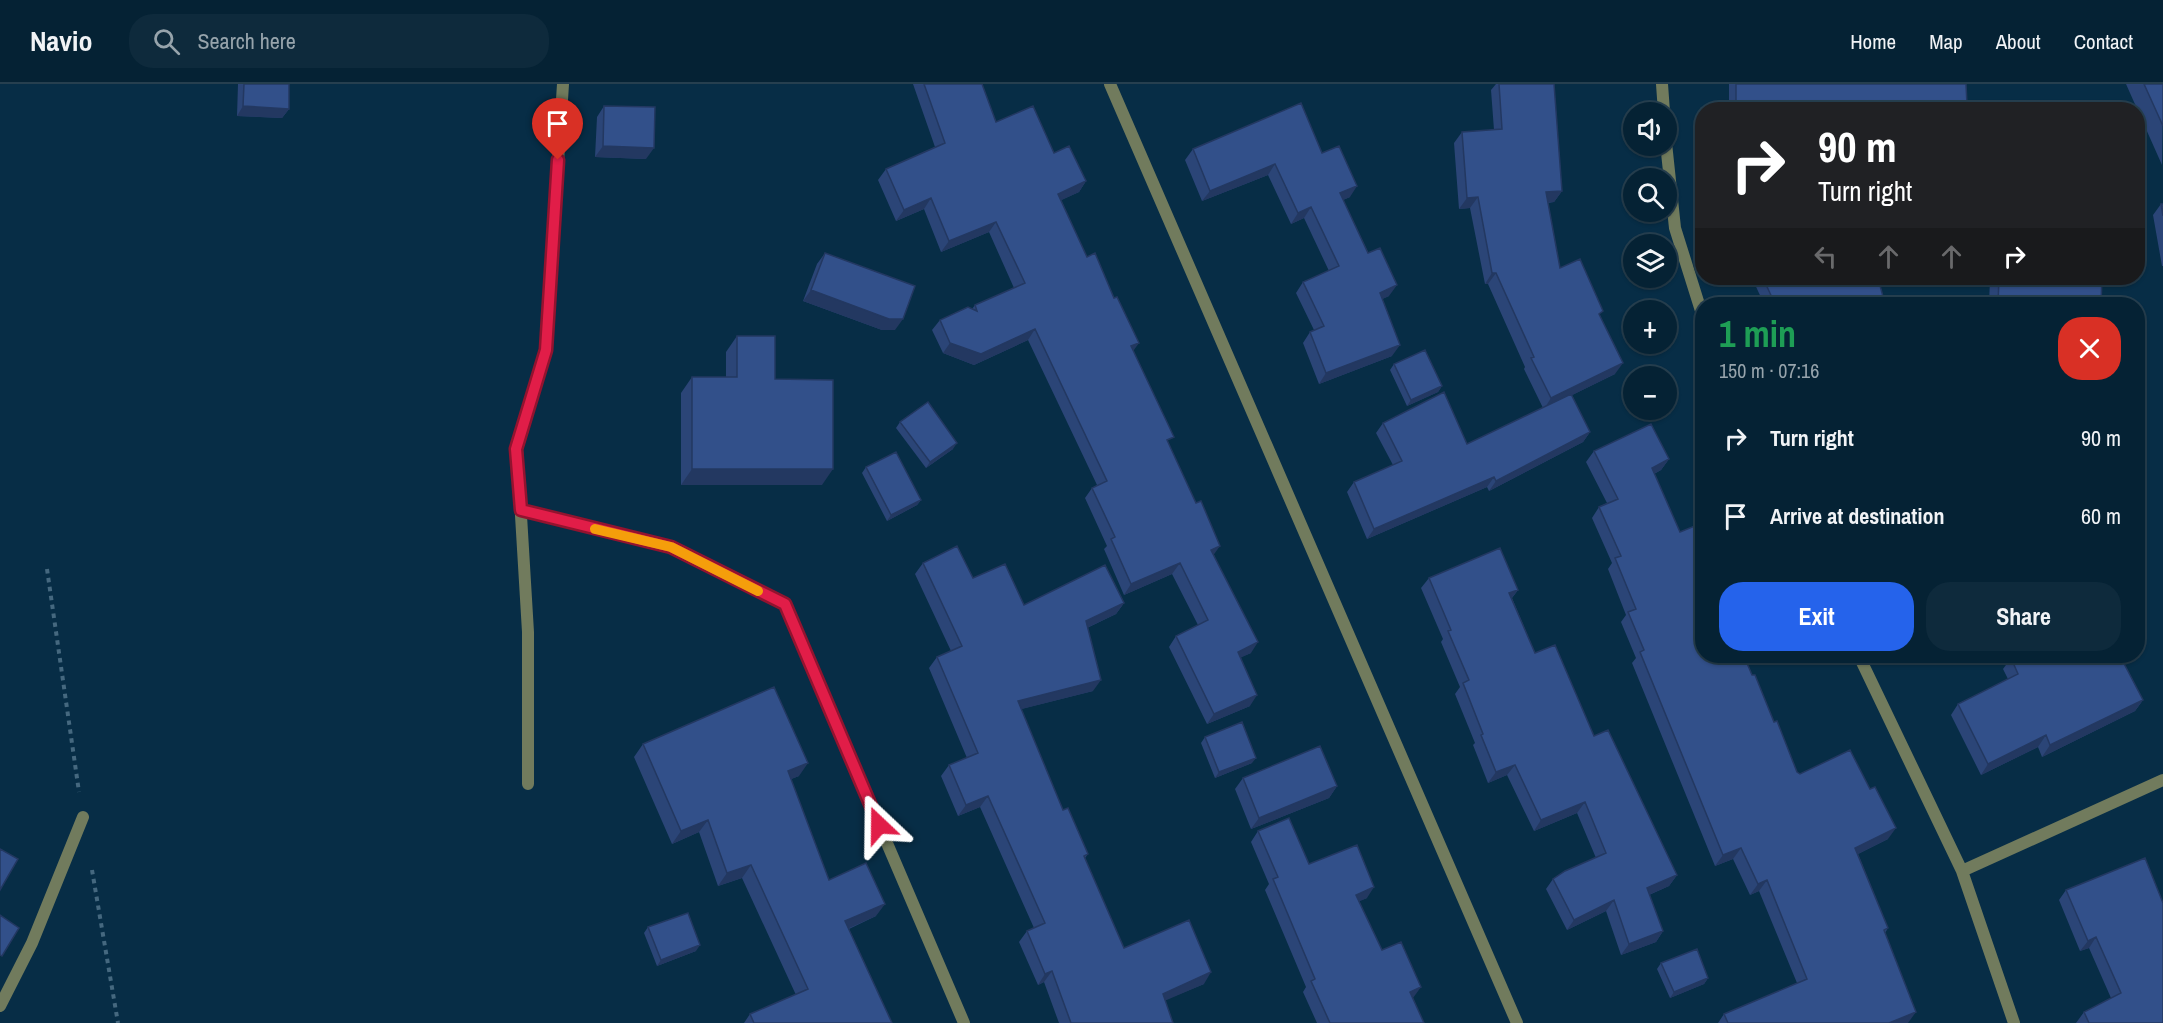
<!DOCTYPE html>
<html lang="en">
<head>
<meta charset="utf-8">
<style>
  body { margin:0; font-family:"Archivo Narrow",sans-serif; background:#0e2a3c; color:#f1f3f6; height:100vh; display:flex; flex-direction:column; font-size:22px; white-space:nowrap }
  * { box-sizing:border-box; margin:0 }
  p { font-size:20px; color:#97a4ac }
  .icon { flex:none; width:33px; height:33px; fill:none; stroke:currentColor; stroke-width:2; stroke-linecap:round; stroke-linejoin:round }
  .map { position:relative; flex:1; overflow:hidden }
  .side { position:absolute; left:1695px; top:213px; width:450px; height:366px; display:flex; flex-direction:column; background:#052234; border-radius:24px; box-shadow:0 2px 4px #0004,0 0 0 2px #263f4f }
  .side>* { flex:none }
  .hud { position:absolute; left:1695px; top:18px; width:450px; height:183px; border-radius:24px; box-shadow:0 2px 4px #0004,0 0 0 2px #263f4f; background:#202124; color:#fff; overflow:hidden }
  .fabs { position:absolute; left:1623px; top:18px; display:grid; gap:12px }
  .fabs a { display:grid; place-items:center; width:54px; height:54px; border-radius:50%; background:#052234; box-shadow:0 2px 4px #0004,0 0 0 2px #263f4f; font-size:30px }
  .pin { position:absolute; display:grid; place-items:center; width:51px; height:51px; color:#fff; margin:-62px -26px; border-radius:50% 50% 50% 0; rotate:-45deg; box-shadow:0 0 6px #0007 }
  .pin .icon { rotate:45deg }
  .me { position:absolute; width:66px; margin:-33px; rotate:337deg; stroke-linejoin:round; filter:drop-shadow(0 0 4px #0008) }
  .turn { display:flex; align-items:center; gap:21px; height:126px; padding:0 24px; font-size:27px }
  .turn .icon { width:78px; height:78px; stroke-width:2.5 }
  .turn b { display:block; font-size:42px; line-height:51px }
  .lanes { display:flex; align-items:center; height:57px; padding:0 24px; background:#0003; justify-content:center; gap:30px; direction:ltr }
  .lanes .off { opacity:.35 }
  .round { display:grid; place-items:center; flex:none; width:63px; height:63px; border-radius:24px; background:#0e2a3c }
  .summary { display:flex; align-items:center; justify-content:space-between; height:102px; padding:0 24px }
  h1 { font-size:36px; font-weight:800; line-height:45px; color:#1e9e55 }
  .action { display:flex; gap:12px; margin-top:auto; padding:12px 24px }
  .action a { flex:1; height:69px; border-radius:24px; background:#2563eb; color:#fff; font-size:24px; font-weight:800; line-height:69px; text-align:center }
  .action a+a { background:#0e2a3c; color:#f1f3f6 }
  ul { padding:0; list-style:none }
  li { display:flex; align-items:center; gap:18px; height:78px; padding:0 24px }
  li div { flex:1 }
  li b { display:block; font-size:22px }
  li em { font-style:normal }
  header { display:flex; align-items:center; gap:36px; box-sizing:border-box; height:84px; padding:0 30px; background:#052234; border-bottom:2px solid #263f4f }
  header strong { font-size:28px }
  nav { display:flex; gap:33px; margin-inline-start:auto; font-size:21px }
  .search { width:420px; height:54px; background:#0e2a3c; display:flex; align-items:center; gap:15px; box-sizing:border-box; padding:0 21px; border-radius:24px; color:#97a4ac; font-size:22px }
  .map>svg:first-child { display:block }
</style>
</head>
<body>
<header>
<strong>Navio</strong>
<div class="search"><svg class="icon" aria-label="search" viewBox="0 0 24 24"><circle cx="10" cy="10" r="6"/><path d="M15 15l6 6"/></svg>Search here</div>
<nav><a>Home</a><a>Map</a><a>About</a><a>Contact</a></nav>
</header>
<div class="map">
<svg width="2163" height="939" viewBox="0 0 2163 939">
  <rect width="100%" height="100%" fill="#072d46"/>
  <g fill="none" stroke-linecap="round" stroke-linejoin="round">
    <path stroke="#45687f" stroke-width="4" stroke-dasharray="4.5 4.5" stroke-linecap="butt" d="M47 485 79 708
      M92 786 118 939"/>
    <path stroke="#717b5d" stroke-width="12" d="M1110 0 1517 939
      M1662 0 1664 28
      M1666 59 1675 144 1702 230
      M521 426 671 463 785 521 964 939
      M1859 572 1962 787 2014 939
      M528 700V548L517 365 546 266 563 0
      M1962 787 2163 696
      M0 922 32 859 83 733"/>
  </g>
  <path fill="#2b4577" d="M238 0H289V25L282 34 237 32Z
    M913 0H982L996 38 1054 69 1086 97 1079 108 1061 116 1087 173 1133 267 1169 360 1214 471 1251 569 1241 573 1250 622 1207 640 1169 563 1176 552 1198 541 1172 490 1124 511 1104 465 1107 462 1085 414 1092 404 1097 401 1028 256 974 281 943 269 932 246 940 236 972 225 975 221 1014 204 989 148 941 168 924 125 896 137 878 96 886 85 935 63Z
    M1496 0H1554L1562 107 1554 118 1548 119 1560 184 1600 232 1615 290 1572 311 1590 348 1583 358 1489 407 1487 403 1367 455 1347 408 1354 398 1393 381 1376 349 1383 339 1467 360 1543 324 1524 285 1525 283 1488 200H1485L1470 124 1459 125 1454 59 1462 48 1494 46 1491 6Z
    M1729 0H1966L1967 21 1964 26H1729Z
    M2126 0H2163L2162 81Z
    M604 22 646 75 595 73 597 33Z
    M1193 65 1322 69 1350 113 1343 116 1389 212 1382 215 1392 272 1319 300 1303 259 1310 248 1314 246 1296 209 1303 198 1329 187 1304 134 1291 140 1268 91 1202 117 1185 76Z
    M2161 120H2163V182H2162L2153 131Z
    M825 169 895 246H882L803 217 817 180Z
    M1752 194H1878L1885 220H1764Z
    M1990 194H2102L2101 220H1989Z
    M737 252 775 295 822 401H681V309L692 293H726V268Z
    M1394 280 1442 302 1438 308 1407 322 1390 286Z
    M900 338 953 365 926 384 896 344Z
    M1594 367 1669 375 1661 386 1654 390 1702 572 1752 591 1797 688 1888 755 1858 770 1888 844 1885 849 1908 939H1718L1724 930 1797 899 1759 807 1750 811 1733 775 1715 782 1632 579 1636 574 1621 538 1626 531 1608 485 1612 479 1592 434 1599 423 1607 419 1586 378Z
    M866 383 921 416 917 421 887 437 862 389Z
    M923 479 973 494 1024 521 1124 519 1116 530 1087 544 1093 607 1021 625 1063 726 1088 770 1085 774 1124 864 1204 900 1165 916 1173 939H1059L1044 898 1038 901 1019 858 1027 847 1034 844 980 723 958 732 941 692 949 681 967 674 929 584 937 573 951 567 915 490Z
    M1429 494 1518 506 1512 514 1535 569 1594 652 1677 791 1669 802 1649 811 1663 847 1656 858 1621 871 1606 827 1567 846 1546 805 1553 795 1596 774 1577 729 1534 747 1507 691 1488 699 1473 661 1475 659 1455 610 1460 603 1441 558 1443 555 1421 504Z
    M2011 574 2143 616 2135 627 2042 673 2038 663 1981 691 1951 631 1958 620 2008 595 2003 585Z
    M1205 653 1252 679 1215 694 1201 659Z
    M643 660 799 692 791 695 829 796 876 832 849 845 892 939H744L750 930 796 911 742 794 718 802 699 748 672 760 634 673Z
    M1243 694 1337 702 1329 714 1251 745 1235 705Z
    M1258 747 1309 780 1367 814 1359 817 1382 866 1413 914 1424 939H1317L1303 908 1306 903 1265 806 1269 800 1251 758Z
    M2066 806 2163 939H2076L2084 928 2111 914 2089 864 2080 867 2059 816Z
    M648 843 696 867 657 882 644 849Z
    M1661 879 1708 894 1704 900 1670 914 1657 885Z"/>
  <path fill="#233861" d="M1967 21 1964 26H1883Z
    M243 22 289 25 282 34 237 32Z
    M603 62 654 64 646 75 595 73Z
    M1275 80 1268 91 1202 117 1210 107Z
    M1086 97 1079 108 1051 121 1058 110Z
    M1357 102 1350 113 1333 120 1340 109Z
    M1562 107 1554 118 1538 119 1546 108Z
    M1478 113 1470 124 1459 125 1467 114Z
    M931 114 924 125 896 137 904 126Z
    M1311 123 1304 134 1291 140 1298 129Z
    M996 138 989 148 941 168 949 157Z
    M1492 189H1496L1488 200H1485Z
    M1397 201 1389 212 1372 220 1380 209Z
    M811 206 903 235 895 246H882L803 217Z
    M1035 245 1028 256 974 281 943 269 950 259Z
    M1139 259 1131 270V262Z
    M1400 261 1392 272 1319 300 1326 289Z
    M1623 279 1615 290 1544 325 1551 314Z
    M1442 302 1438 308 1407 322 1411 316Z
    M1590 348 1583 358 1489 407 1496 397Z
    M957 359 953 365 926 384 930 378Z
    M1669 375 1661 386 1644 395 1652 384Z
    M692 385H833L822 401H681Z
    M1494 393 1487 403 1367 455 1374 445Z
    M921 416 917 421 887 437 891 431Z
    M1220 462 1212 473 1211 466Z
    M1180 479 1172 490 1124 511 1131 500Z
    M1518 506 1510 516 1509 509Z
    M1124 519 1116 530 1078 548 1086 537Z
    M1258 558 1251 569 1231 578 1238 568Z
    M1101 596 1093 607 1010 628 1018 617Z
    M1257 611 1250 622 1207 640 1214 630Z
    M2143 616 2135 627 2042 673 2050 661Z
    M2046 651 2038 663 1981 691 1988 680Z
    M1256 674 1252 679 1215 694 1219 688Z
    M808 679 799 692 779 700 788 687Z
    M1515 681 1507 691 1488 699 1496 688Z
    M1337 702 1329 714 1251 745 1259 734Z
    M988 712 980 723 958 732 966 721Z
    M1585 718 1577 729 1534 747 1541 736Z
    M708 736 699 748 672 760 681 747Z
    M1896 744 1888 755 1848 775 1855 764Z
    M1741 764 1733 775 1715 782 1723 771Z
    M751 781 742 794 718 802 727 789Z
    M1677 791 1669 802 1639 815 1647 804Z
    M1767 796 1759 807 1750 811 1758 800Z
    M1374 803 1367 814 1349 822 1356 811Z
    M1614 816 1606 827 1567 846 1574 836Z
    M885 820 876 832 836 850 845 837Z
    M1663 847 1656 858 1621 871 1629 860Z
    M2096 853 2089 864 2080 867 2088 857Z
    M700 861 696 867 657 882 661 876Z
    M1052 887 1044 898 1038 901 1045 890Z
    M1211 888 1204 900 1155 921 1163 910Z
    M1708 894 1704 900 1670 914 1674 908Z
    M1421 903 1413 914 1410 908Z
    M1916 928 1908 939H1889Z"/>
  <path fill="#32508a" stroke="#233861" stroke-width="1.5" d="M244 0H289V25L243 22Z
    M924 0H982L996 38 1033 22 1054 69 1069 62 1086 97 1058 110 1087 173 1095 169 1114 214 1117 213 1139 259 1131 262 1174 353 1167 356 1196 419 1201 417 1220 462 1211 466 1258 558 1238 568 1257 611 1214 630 1176 552 1208 536 1180 479 1131 500 1111 455 1115 453 1092 404 1107 397 1035 245 981 270 950 259 940 236 968 223 977 227 975 221 1025 199 996 138 949 157 931 114 904 126 886 85 945 59Z
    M1499 0H1554L1562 107 1546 108 1560 184 1580 175 1603 227 1599 230 1623 279 1551 314 1531 274 1534 273 1496 189H1492L1478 113 1467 114 1462 48 1502 45Z
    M1736 0H1966L1967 21 1883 26H1736Z
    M2144 0H2163V42Z
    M1301 19 1322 69 1339 62 1357 102 1340 109 1368 169 1380 164 1397 201 1380 209 1400 261 1326 289 1310 248 1324 242 1303 198 1339 182 1311 123 1298 129 1275 80 1210 107 1193 65Z
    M604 22 655 23 654 64 603 62Z
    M2161 120H2163V132Z
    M825 169 915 202 903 235H889L811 206Z
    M1763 194H1878L1885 220H1775Z
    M1999 194H2102L2101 220H1998Z
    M737 252H775V295L833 296V385H692V293H737Z
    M1425 266 1442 302 1411 316 1394 280Z
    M1444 308 1467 360 1571 310 1590 348 1496 397 1494 393 1374 445 1354 398 1402 377 1383 339Z
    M928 318 957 359 930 378 900 338Z
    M1651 340 1669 375 1652 384 1680 448 1702 439V572H1744L1752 591H1755L1774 638 1777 637 1797 688 1800 690 1850 666 1870 705 1875 703 1896 744 1855 764 1888 844 1884 846 1916 928 1889 939H1728L1724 930 1807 895 1767 796 1758 800 1741 764 1723 771 1640 568 1644 566 1628 528 1636 525 1615 474 1621 472 1599 423 1618 415 1594 367Z
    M896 368 921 416 891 431 866 383Z
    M957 462 973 494 1005 480 1024 521 1105 481 1124 519 1086 537 1101 596 1018 617 1063 726 1068 724 1088 770 1084 772 1124 864 1189 836 1211 888 1163 910 1173 939H1071L1052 887 1045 890 1027 847 1045 839 988 712 966 721 949 681 978 669 937 573 962 562 923 479Z
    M1500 464 1518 506 1509 509 1535 569 1555 561 1594 652 1608 646 1677 791 1647 804 1663 847 1629 860 1614 816 1574 836 1553 795 1565 787 1606 769 1585 718 1541 736 1515 681 1496 688 1481 651 1483 650 1463 599 1469 596 1448 547 1451 546 1429 494Z
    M2016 572H2120L2143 616 2050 661 2046 651 1988 680 1958 620 2018 590 2011 574Z
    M774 603 808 679 788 687 829 796 866 779 885 820 845 837 892 939H754L750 930 808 905 751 781 727 789 708 736 681 747 643 660Z
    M1242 638 1256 674 1219 688 1205 653Z
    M1320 662 1337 702 1259 734 1243 694Z
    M1289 734 1309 780 1357 761 1374 803 1356 811 1382 866 1401 858 1421 903 1410 908 1424 939H1330L1311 897 1315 895 1273 795 1278 793 1258 747Z
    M0 765 18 775 0 806Z
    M2145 774 2163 819V939H2089L2084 928 2121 909 2096 853 2088 857 2066 806Z
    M688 829 700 861 661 876 648 843Z
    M0 831 19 844 2 872 0 871Z
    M1697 865 1708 894 1674 908 1661 879Z"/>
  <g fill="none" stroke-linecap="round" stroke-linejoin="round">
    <g stroke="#92132f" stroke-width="15">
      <path id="route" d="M558 76 546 266 516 365 521 426 671 463 785 520 879 741"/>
    </g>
    <use href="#route" stroke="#e11d48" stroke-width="10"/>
    <path stroke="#f59e0b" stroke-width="10" d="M595 445 671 463 758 507"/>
  </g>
</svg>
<div class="fabs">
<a><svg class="icon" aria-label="sound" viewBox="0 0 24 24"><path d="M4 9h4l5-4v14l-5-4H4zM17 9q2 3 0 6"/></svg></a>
<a><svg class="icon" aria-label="search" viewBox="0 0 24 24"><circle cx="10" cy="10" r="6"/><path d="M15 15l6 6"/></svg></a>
<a><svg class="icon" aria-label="layers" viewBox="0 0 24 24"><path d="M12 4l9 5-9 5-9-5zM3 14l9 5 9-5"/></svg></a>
<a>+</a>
<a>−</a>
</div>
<div class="pin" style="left:558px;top:76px;background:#d93025"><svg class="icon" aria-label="arrive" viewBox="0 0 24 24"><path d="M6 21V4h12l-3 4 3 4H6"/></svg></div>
<svg class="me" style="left:879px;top:741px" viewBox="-20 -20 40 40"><path d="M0-17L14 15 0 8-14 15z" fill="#e11d48" stroke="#fff" stroke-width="4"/></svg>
<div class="hud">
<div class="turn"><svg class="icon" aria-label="right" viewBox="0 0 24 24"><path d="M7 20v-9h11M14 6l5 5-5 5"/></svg><div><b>90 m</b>Turn right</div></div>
<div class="lanes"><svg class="icon off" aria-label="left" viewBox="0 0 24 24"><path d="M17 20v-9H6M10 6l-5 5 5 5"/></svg><svg class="icon off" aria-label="ahead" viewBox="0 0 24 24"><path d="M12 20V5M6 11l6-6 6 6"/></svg><svg class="icon off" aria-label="ahead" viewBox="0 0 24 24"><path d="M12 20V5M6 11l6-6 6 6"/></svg><svg class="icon" aria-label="right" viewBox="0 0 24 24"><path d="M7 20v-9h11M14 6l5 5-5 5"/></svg></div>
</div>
<section class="side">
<div class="summary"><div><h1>1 min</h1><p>150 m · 07:16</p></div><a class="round" style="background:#d93025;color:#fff"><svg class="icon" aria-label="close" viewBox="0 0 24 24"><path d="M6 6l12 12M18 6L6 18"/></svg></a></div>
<ul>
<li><svg class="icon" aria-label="right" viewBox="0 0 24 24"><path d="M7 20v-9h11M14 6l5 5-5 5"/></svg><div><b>Turn right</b></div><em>90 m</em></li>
<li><svg class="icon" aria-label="arrive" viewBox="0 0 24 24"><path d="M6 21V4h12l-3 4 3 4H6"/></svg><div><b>Arrive at destination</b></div><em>60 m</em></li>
</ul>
<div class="action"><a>Exit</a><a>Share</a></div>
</section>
</div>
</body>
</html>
